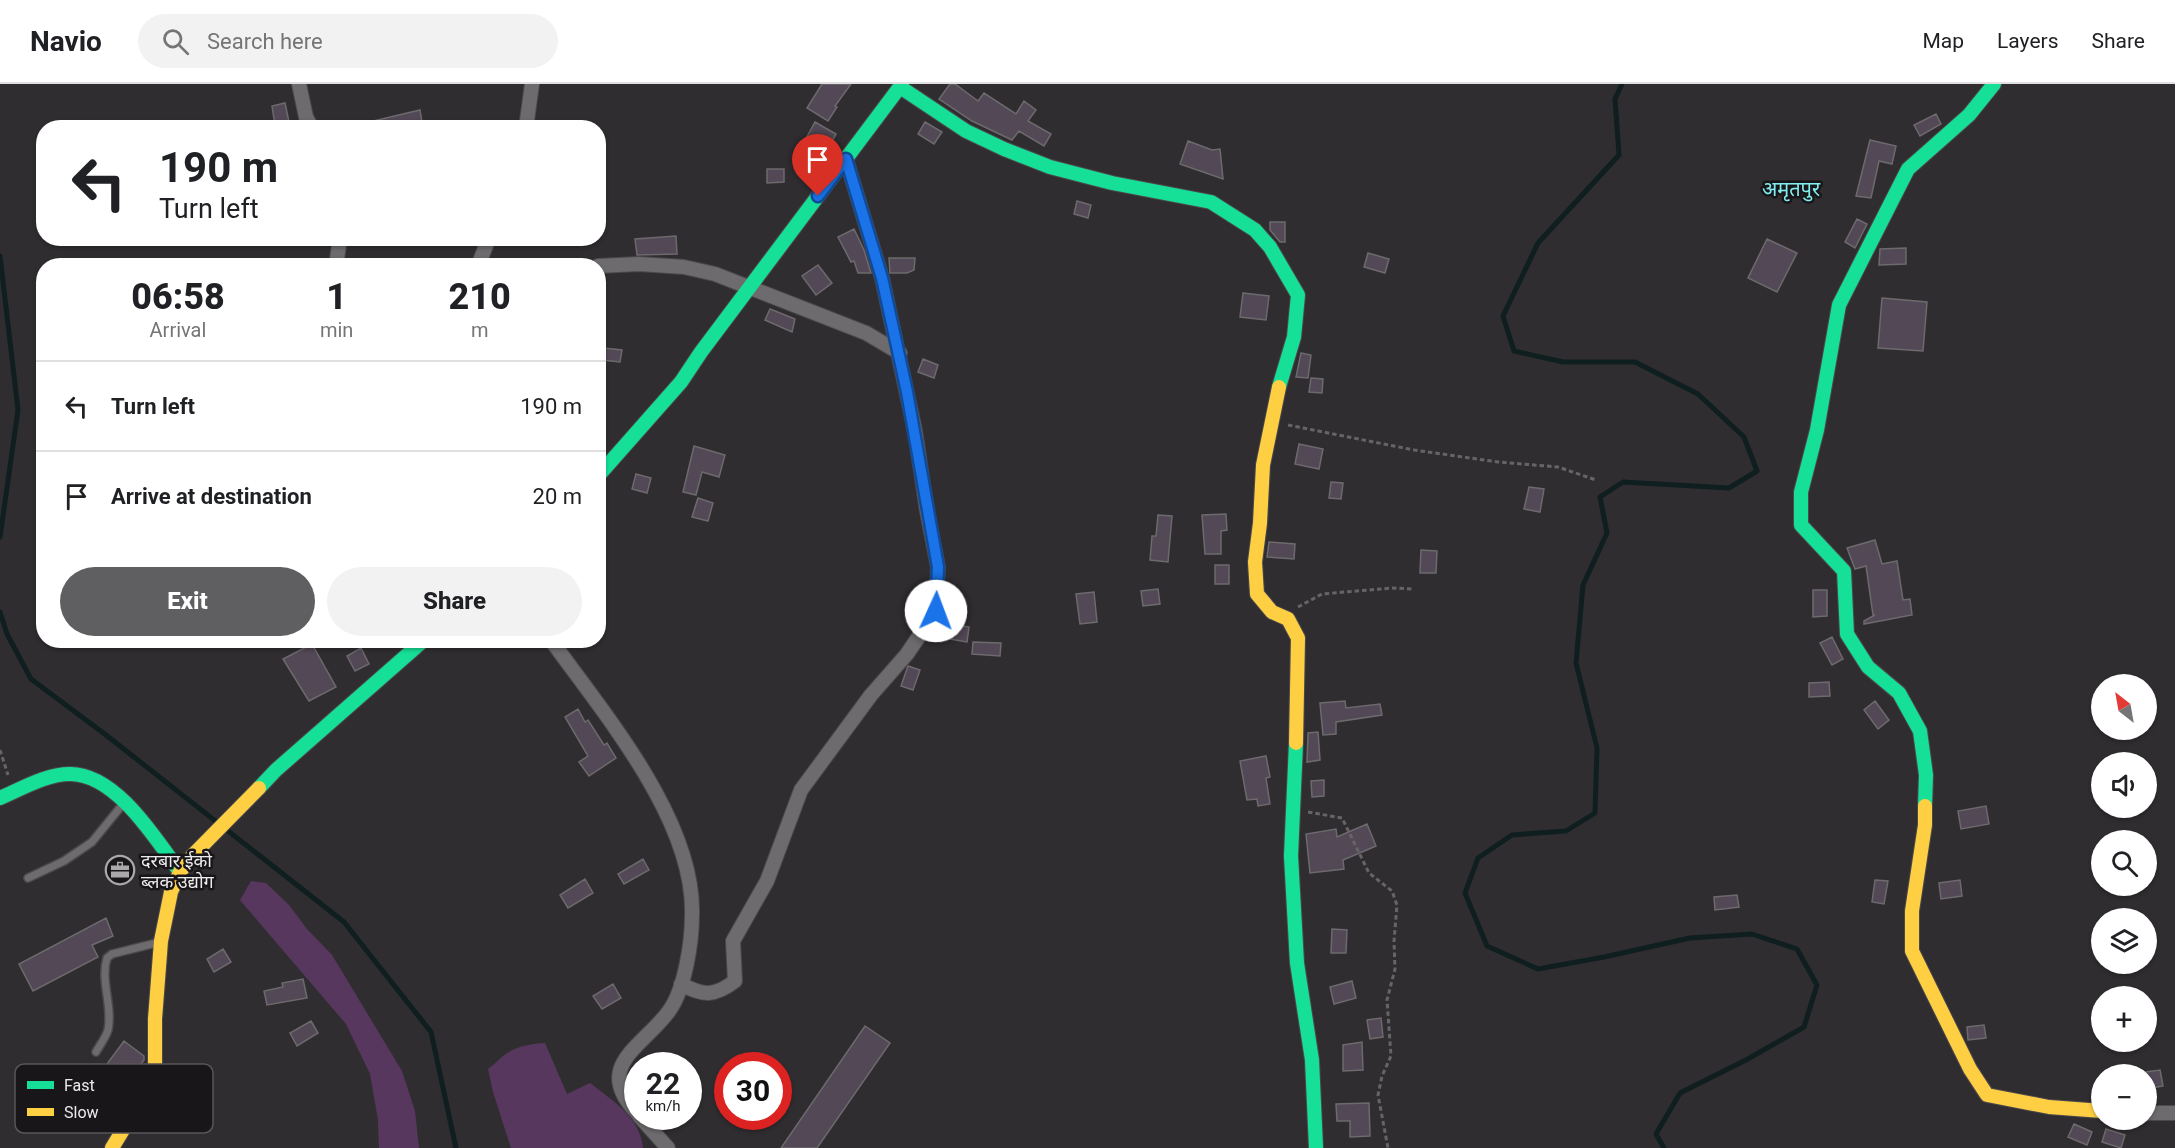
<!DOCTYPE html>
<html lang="en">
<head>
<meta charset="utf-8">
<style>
  body { margin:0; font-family:Roboto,"Noto Sans Devanagari",sans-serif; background:#f2f2f2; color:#202124; height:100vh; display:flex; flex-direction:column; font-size:22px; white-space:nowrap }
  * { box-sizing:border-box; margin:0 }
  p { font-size:20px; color:#757577 }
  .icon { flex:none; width:33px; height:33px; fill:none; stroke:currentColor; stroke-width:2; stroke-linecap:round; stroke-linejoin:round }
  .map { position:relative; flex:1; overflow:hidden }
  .panel { position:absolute; left:36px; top:174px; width:570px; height:390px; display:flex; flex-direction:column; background:#fff; border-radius:24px; box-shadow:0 2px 4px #0004 }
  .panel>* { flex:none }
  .hud { position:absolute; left:36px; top:36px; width:570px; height:126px; border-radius:24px; box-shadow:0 2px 4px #0004; background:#fff; color:#202124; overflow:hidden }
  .needle { width:39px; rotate:329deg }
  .controls { position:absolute; left:2091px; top:590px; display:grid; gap:12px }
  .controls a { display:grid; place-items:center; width:66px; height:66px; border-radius:50%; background:#fff; box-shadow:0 2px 4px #0004; font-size:30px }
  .speed { position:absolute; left:624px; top:968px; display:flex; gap:12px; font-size:30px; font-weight:700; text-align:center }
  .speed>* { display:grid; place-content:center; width:78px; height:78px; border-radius:50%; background:#fff; box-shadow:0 2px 4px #0004; line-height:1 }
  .speed small { font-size:15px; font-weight:400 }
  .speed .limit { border:9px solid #d22; background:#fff; color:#111 }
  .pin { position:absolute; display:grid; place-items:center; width:51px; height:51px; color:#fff; margin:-62px -26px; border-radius:50% 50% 50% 0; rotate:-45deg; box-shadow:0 0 6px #0007 }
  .pin .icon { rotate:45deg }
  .me { position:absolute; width:66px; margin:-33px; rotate:2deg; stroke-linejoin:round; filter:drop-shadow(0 0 4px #0008) }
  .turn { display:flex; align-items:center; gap:21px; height:126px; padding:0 24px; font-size:27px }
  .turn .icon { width:78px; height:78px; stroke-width:2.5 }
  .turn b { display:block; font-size:42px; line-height:51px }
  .eta { display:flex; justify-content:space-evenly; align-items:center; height:102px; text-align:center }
  .eta b { font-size:36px; font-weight:800; line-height:42px }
  .button { display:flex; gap:12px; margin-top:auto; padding:12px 24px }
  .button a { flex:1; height:69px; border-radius:36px; background:#5f5e61; color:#fff; font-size:24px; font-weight:800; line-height:69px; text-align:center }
  .button a+a { background:#f2f2f2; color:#202124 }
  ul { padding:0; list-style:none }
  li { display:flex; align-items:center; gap:18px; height:90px; padding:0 24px; border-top:2px solid #e0e0e0 }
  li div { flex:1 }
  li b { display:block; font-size:22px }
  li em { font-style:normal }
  header { display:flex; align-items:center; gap:36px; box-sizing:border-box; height:84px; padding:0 30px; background:#fff; border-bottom:2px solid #e0e0e0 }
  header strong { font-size:28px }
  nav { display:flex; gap:33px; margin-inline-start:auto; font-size:21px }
  .search { width:420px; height:54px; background:#f2f2f2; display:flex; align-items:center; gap:15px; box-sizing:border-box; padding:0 21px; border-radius:33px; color:#757577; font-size:22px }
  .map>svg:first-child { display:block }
</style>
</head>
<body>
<header>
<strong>Navio</strong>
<div class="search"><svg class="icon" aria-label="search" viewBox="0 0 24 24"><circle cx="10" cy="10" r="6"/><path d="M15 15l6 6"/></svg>Search here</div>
<nav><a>Map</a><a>Layers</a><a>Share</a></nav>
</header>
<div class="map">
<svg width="2175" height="1064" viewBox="0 0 2175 1064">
  <rect width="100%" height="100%" fill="#302d31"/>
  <path fill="#58375f" d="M251 797 266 799 289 821 307 845 332 871 402 987 415 1027 419 1064H379L378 1036 370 990 346 940 240 816Z
    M545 959 567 1010 590 999C613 1017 640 1033 643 1064H511L493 1008 488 985C494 981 498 976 503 972 515 962 531 960 545 959Z"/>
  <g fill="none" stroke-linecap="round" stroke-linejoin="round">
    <path stroke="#0f1e1f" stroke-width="5" d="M1622 0 1615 15 1619 71 1538 159 1503 232 1514 267 1563 278H1635L1698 310 1744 353 1757 387 1729 404 1623 398 1600 413 1607 449 1583 501 1576 579 1597 664 1595 729 1566 747 1512 751 1478 774 1465 809 1487 862 1538 885 1604 873 1690 854 1752 850 1797 865 1817 901 1804 943 1746 976 1680 1009 1656 1050 1664 1064
      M0 172 18 326 0 453
      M0 528 7 550 31 595 106 651 344 838 431 948 456 1064"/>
  </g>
  <path fill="#534856" stroke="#6c6a6d" stroke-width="1.5" d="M822 0H851L835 22 837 23 828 37 807 24Z
    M950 0H955L978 17 984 9 1016 30 1024 17 1036 26 1028 37 1051 50 1044 62 1019 47 1012 56 972 37 939 15Z
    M285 19 289 38 275 41 272 22Z
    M420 26 423 44H370L369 38Z
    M1936 30 1941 40 1920 52 1914 41Z
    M815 38 836 50 824 72 803 60Z
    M925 38 942 48 934 60 918 50Z
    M1870 56 1896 62 1892 80 1879 77 1871 114 1856 112Z
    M1188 57 1212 66 1220 65 1223 95 1180 80Z
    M767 85H784V98L767 99Z
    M1077 117 1091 121 1088 134 1074 130Z
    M1857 135 1867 140 1855 164 1845 158Z
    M1270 138H1285V158H1280L1270 146Z
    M854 145 864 166 871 189H858L854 177 851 178 838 153Z
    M676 152 677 170 637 171 635 155Z
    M1767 155 1797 169 1777 208 1748 194Z
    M1906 164V180L1879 181 1880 165Z
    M1368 169 1389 175 1385 189 1364 183Z
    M889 174H915L914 186 907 189H890Z
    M818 181 832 199 816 211 802 192Z
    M1243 209 1269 212 1266 236 1240 233Z
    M1882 214 1927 218 1923 267 1878 264Z
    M770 225 795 235 792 248 765 236Z
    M603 264 622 266 620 278 602 276Z
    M1301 269 1311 271 1308 294 1296 293Z
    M923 275 938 281 934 294 918 288Z
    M1311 294 1323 295 1322 309 1309 308Z
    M1299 360 1323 365 1319 385 1295 380Z
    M694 362 725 371 719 393 702 388 696 411 683 408Z
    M636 390 651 394 647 409 632 405Z
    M1331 398 1343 399 1341 415 1329 414Z
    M1529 403 1544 405 1540 428 1524 425Z
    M698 414 713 419 708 437 692 433Z
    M1226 430 1227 446 1221 447V470H1205L1202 431Z
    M1158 431 1172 432 1168 478 1150 476 1152 452H1156Z
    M1875 456 1882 480 1897 477 1903 516 1910 515 1912 531 1864 540V537L1875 531H1873L1866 482 1855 485 1847 464Z
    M1269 458 1295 460 1294 475 1267 473Z
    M1421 466 1437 467 1436 489H1420Z
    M1215 481H1229V500H1215Z
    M1158 505 1160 520 1143 522 1141 507Z
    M1813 506H1827V532L1813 533Z
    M1094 508 1097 538 1080 540 1076 510Z
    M951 540 969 543 967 558 949 555Z
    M1832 553 1843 575 1832 581 1820 559Z
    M973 558 1001 559 1000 572 972 570Z
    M312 560 336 603 309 617 283 575Z
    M361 564 369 580 355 587 347 572Z
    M908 582 920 586 913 606 901 602Z
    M1829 598 1830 612 1809 613V599Z
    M1345 617 1346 624 1380 620 1382 631 1336 638V650L1323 651 1320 619Z
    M1875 617 1889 636 1878 645 1864 626Z
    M578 625 585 638 588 636 604 661 607 659 616 674 589 692 579 678 588 672 565 633Z
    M1318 648 1320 676 1307 678 1308 649Z
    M1266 672 1270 693 1266 694 1270 720 1258 722 1257 715 1247 716 1240 677Z
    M1324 696V712L1312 713 1311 697Z
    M1986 722 1989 740 1961 745 1958 727Z
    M1367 740 1376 762 1343 776 1344 785 1310 789 1306 750 1336 745 1337 753Z
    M643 775 649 786 624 800 618 790Z
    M585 795 593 809 568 824 560 811Z
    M1875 796 1888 797 1884 820 1872 818Z
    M1960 796 1962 812 1941 815 1939 799Z
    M1737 811 1739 823 1715 826 1714 813Z
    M106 834 113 852 92 861 98 873 33 907 19 880Z
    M1332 845 1347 846 1346 869H1331Z
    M223 865 231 878 214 888 207 875Z
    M303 895 307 914 267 921 264 907 283 903 282 899Z
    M1352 897 1356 914 1334 920 1330 903Z
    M613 900 621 914 602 925 593 912Z
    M1381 934 1383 953 1370 955 1367 936Z
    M311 937 318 949 297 962 290 949Z
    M1984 941 1986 954 1968 956 1967 943Z
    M865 942 890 959 817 1064H781Z
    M124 957 144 972V976L129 996 107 980Z
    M1362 958 1363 986 1343 987V961Z
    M2160 986 2163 1002 2146 1005V988Z
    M1369 1019 1370 1052 1350 1053V1037H1337L1336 1020Z
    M2074 1040 2092 1048 2087 1061 2068 1053Z
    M2106 1045 2125 1051 2121 1064 2102 1058Z"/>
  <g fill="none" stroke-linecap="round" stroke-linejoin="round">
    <g stroke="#4b494c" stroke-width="10">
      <path id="lane" d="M28 794 64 777 92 758 123 720
        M96 968C100 961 106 953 108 946 113 922 100 897 107 874L112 870 160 858"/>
    </g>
    <g stroke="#4b494c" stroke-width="16">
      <path id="street" d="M299 0 306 33 312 44
        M526 44 532 0
        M336 182 340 154
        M478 182 489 154
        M598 182 639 180 684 183 715 190 866 249 900 269
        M551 556C604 630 695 736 692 831 692 858 685 905 669 927 643 963 591 982 638 1030
        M681 900C703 912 714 913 735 897L733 857 767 797 801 706 871 611 907 570 936 527 938 483 927 427 915 347 882 194 846 75
        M2146 1029H2175
        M639 1032 668 1064"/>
    </g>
    <g stroke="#4b494c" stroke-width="16">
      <path id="fast" d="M900 3 966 47 1004 65 1050 83 1112 99 1211 118 1255 146 1270 163 1298 211 1294 253 1279 303
        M598 392 681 298 701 268 902 0
        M1296 659 1291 772 1297 879 1312 976 1316 1064
        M259 704 276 686 424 556
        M0 714C21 705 46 690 70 690 116 690 155 754 180 788
        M1925 722 1926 691 1920 647 1899 609 1868 583 1847 550 1844 487 1801 441V408L1817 346 1839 221 1908 85 1969 31 1994 0"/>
    </g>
    <g stroke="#4b494c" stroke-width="16">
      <path id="slow" d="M1279 303 1263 381 1260 439 1255 478 1257 510 1272 528 1288 535 1298 554 1296 659
        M1925 722V741L1912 827V867L1970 985 1987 1011 2049 1023 2102 1027
        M112 1064 143 1013 155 981V935L161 857 171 808 180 788 193 771 259 704"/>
    </g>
    <path stroke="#676468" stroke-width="3" stroke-dasharray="4.5 3" stroke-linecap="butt" d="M1288 341 1414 366 1498 378 1558 383 1596 396
      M1298 523 1322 510 1392 504 1413 505
      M0 666 8 691
      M1308 728 1342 734 1369 789 1392 807 1397 821 1394 857 1395 885 1387 916 1391 972 1382 992 1378 1011 1388 1064"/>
    <use href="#lane" stroke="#6d6b6e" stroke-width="7"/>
    <use href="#street" stroke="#6d6b6e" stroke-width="14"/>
    <use href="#fast" stroke="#16e098" stroke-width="14"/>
    <use href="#slow" stroke="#ffcf43" stroke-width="14"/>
  </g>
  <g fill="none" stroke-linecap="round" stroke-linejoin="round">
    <g stroke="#114b97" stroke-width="15">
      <path id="route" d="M818 112 846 75 882 194 907 308 938 483 936 527"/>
    </g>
    <use href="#route" stroke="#1a73e8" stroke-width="10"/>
  </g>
  <defs>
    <g id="office-ring" transform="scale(1.5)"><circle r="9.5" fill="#181618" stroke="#aba8ac" stroke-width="1.5"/><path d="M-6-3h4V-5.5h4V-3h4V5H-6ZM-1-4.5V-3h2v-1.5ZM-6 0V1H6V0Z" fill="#aba8ac"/></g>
  </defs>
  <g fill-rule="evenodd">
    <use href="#office-ring" x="120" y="786"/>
  </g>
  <g text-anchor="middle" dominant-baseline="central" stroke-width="5" stroke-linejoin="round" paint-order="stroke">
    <g font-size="18" fill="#edeaee" stroke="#181618" text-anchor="start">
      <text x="141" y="776">दरबार ईको<tspan x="141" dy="21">ब्लक उद्योग</tspan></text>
    </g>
    <g font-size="20" fill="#82eeef" stroke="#181618">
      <text x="1791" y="105">अमृतपुर</text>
    </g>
  </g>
  <rect x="15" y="980" width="198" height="69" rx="9" fill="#181618" stroke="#585658" stroke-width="1.5"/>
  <rect x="27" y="997" width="27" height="8" fill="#16e098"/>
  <rect x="27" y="1024" width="27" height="8" fill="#ffcf43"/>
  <g font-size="16" fill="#edeaee">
    <text x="64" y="1007">Fast</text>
    <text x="64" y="1034">Slow</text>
  </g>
</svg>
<div class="controls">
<a><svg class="needle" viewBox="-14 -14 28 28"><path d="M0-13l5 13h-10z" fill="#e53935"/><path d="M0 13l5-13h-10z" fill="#757577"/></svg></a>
<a><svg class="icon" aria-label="sound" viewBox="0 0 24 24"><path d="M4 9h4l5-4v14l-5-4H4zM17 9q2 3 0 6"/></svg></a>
<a><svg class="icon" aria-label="search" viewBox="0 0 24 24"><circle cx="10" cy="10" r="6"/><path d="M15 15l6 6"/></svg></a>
<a><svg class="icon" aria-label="layers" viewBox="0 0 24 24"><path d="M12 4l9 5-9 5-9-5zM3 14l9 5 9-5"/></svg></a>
<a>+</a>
<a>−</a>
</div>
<div class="speed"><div>22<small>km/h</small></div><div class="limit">30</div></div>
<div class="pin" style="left:818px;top:112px;background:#d93025"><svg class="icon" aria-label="arrive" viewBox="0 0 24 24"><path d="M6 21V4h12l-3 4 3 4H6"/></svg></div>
<svg class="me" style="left:936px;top:527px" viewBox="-20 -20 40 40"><circle r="19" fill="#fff"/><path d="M0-13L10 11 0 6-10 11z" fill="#1a73e8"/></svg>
<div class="hud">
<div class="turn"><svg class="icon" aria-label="left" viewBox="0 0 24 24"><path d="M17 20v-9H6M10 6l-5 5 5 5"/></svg><div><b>190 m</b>Turn left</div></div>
</div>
<section class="panel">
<div class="eta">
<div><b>06:58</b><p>Arrival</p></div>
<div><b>1</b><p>min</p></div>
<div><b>210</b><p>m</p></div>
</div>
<ul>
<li><svg class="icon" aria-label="left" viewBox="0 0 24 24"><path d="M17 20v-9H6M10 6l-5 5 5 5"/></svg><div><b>Turn left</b></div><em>190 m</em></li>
<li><svg class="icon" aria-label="arrive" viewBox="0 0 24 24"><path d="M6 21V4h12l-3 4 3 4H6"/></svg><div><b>Arrive at destination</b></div><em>20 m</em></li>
</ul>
<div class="button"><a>Exit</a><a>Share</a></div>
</section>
</div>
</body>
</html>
